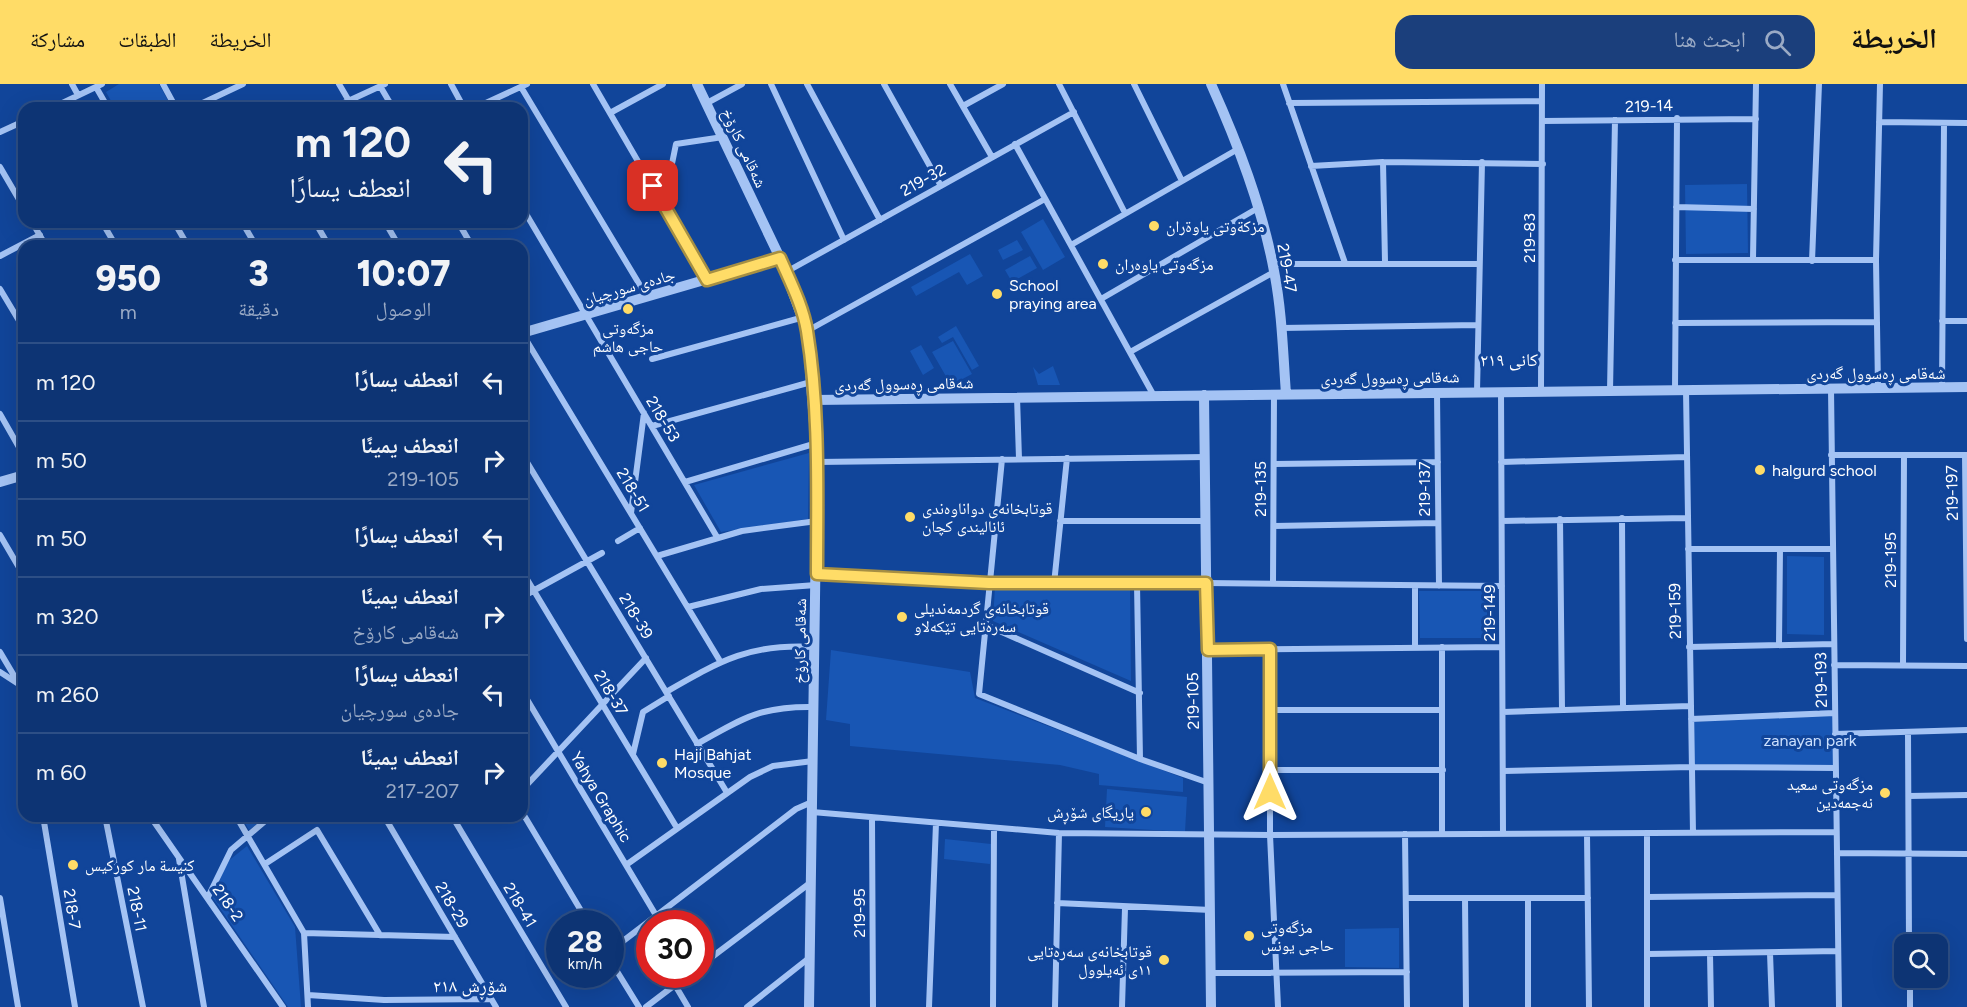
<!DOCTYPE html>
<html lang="ar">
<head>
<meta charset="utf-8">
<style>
  body { margin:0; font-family:Figtree,"Noto Naskh Arabic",sans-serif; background:#1b3f7c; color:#f1f3f6; direction:rtl; height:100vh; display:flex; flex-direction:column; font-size:22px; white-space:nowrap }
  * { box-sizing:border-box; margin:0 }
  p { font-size:20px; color:#9aaac5 }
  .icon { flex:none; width:33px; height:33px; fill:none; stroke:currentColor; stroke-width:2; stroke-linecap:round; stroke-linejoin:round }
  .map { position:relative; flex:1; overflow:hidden; direction:ltr }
  .side { position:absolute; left:18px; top:156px; width:510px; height:582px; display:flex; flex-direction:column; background:#0d3474; border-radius:18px; box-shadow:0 6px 24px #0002,0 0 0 2px #2d4f86; direction:rtl }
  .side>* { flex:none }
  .banner { position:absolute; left:18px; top:18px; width:510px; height:126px; border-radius:18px; box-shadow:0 6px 24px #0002,0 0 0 2px #2d4f86; direction:rtl; background:#0d3474; color:#f1f3f6; overflow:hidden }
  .fabs { position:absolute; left:1894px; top:850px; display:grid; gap:12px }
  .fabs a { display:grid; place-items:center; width:54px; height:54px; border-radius:12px; background:#0d3474; box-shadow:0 6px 24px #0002,0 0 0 2px #2d4f86; font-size:30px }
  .speed { position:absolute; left:546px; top:826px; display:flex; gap:12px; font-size:30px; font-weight:700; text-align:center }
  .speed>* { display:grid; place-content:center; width:78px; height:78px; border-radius:50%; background:#0d3474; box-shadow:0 6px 24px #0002,0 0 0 2px #2d4f86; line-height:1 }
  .speed small { font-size:15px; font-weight:400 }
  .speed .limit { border:9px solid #d22; background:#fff; color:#111 }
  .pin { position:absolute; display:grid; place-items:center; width:51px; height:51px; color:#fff; margin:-26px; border-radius:12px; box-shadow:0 3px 9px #0006 }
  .me { position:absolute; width:66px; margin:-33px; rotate:0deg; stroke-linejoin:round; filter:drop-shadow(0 0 4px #0008) }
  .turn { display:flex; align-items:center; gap:21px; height:126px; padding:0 18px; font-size:27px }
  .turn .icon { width:78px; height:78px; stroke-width:2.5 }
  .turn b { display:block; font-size:42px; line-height:51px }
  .eta { display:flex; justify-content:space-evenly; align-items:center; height:102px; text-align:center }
  .eta b { font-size:36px; font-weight:800; line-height:42px }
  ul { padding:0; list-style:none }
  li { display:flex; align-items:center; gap:18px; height:78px; padding:0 18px; border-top:2px solid #2d4f86 }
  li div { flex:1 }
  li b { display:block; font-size:22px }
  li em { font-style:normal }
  header { display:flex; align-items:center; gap:36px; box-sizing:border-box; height:84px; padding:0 30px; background:#ffdc67; color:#111 }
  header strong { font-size:28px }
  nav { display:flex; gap:33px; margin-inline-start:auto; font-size:21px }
  .search { width:420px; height:54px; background:#1b3f7c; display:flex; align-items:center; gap:15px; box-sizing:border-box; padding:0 21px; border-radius:18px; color:#9aaac5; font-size:22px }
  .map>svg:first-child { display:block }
</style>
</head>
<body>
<header>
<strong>الخريطة</strong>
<div class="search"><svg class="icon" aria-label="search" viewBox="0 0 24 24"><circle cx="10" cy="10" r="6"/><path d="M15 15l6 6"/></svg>ابحث هنا</div>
<nav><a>الخريطة</a><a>الطبقات</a><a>مشاركة</a></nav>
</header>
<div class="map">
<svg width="1967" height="923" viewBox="0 0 1967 923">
  <rect width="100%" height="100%" fill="#11459a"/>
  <path fill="#1856b4" d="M119 0H159L172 24H115L106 8Z
    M1747 100 1748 169 1686 170 1685 101Z
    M1043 135 1065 173 1043 186 1021 148Z
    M1017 156 1023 166 1003 176 998 166Z
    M970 170 983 192 967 201 959 188 916 212 911 203Z
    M1030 172 1037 184 1012 198 1005 186Z
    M956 242 979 282 972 286 953 253 942 259 938 253Z
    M953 257 972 290 951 301 932 268Z
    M921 261 934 284 923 291 910 267Z
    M1053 282 1060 301H1038L1033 283 1039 290Z
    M809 369 808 435 721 448 694 401Z
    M1787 472 1824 473V551L1787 550Z
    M995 502 1130 505 1131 597 993 537Z
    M1419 507H1493V554H1420Z
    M831 566 970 588 975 614 1183 694V708L1099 701V690L1060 681 850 662V640L826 636Z
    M1835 629 1836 682 1694 680V638Z
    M1107 705 1187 713 1185 748 1105 743Z
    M241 732H268L249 746Z
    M945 755 991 760 990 780 944 775Z
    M247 762 295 843 301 923H288L213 814 227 778Z
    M1399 844V884L1345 883V845Z"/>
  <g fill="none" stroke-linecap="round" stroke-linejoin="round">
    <path stroke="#a4c3f4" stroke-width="6" d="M72 0 78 11
      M163 0 176 24
      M339 0 349 17
      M451 0 464 24
      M593 0 707 196
      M771 0 844 156
      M807 0 880 136
      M884 0 941 102
      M950 0 992 73
      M1059 0 1125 129
      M1134 0 1182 97
      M1283 0 1345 179
      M380 2 393 24
      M96 3 108 24
      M521 3 647 213
      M707 19 742 0
      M1289 19 1542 17
      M963 22 1003 0
      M52 24 102 0
      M192 24 243 0
      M333 24 385 0
      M475 24 527 0
      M610 29 663 0
      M1542 37 1756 35
      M1879 38 1967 39
      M0 48 24 37
      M1015 60 1154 312
      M1383 78 1385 178
      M1311 82 1383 78 1543 80
      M0 83 24 124
      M664 119 676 60 723 53
      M522 123 717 453
      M1676 123 1754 125
      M32 138 46 162
      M102 138 116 162
      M174 138 188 162
      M242 138 256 162
      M315 138 329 162
      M385 138 399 162
      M458 138 472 162
      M1071 161 1238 65
      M0 172 40 151
      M1753 175 1756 0
      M1675 176H1876
      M1812 177 1819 0
      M1272 180H1479
      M786 188 1074 28
      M0 205 24 245
      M1101 215 1258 124
      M1942 237H1967
      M1675 239 1876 238
      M1281 244 1478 241
      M807 247 1045 115
      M522 249 720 577
      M1130 268 1274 188
      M652 275 804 233
      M1878 304 1876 176 1880 0
      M1942 304 1944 40
      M1831 305 1839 923
      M1675 306 1677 34
      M1686 306 1693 749
      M1541 307 1542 0
      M1610 307 1615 36
      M1437 308 1439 502
      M1477 308 1482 78
      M1501 308 1503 750
      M1017 313 1019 375
      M0 330 24 372
      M652 342 811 298
      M522 370 726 707
      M1831 371H1967
      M1965 371 1967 555
      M1002 375 979 610 1140 675 1209 699
      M817 378 1205 373
      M1501 378 1687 373
      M1274 380 1438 378
      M685 398 817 359
      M631 429 644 329
      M1622 434 1623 624
      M1560 435 1562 626
      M1060 437H1206
      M1502 437 1687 434
      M1274 442 1438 439
      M0 451 24 492
      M618 457 640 444
      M1688 465H1833
      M657 472 742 447 817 437
      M522 487 677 744
      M817 490 1054 500 1206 499 1502 502
      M1054 500 1067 374
      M1137 500 1140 675
      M1273 500 1274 310
      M1415 502V564
      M522 513 602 469
      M688 523 761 505 816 501
      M986 541 1140 609
      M1779 560 1780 465
      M1442 563V750
      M1689 563 1834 560
      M1270 565V751L1278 923
      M1208 566 1502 563
      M0 568 19 600 24 621
      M1834 581 1967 582
      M1903 581 1904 371
      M0 588 17 599
      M522 607 657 833
      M666 608C720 577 750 559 815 563
      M1270 626H1442
      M1503 628 1690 622
      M1691 635 1835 629
      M1908 648 1909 861
      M1835 650 1967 646
      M697 660C743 634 761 622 814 623
      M633 670 643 628 669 612
      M1270 686H1443
      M1504 687 1692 683 1836 684
      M522 706 646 574
      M1909 712 1967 711
      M522 728 589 840
      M812 728 1059 749 1270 751 1836 748
      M43 732 75 923
      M105 732 143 923
      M150 732 283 923
      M236 732 304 849 308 923
      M384 732 496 923
      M452 732 566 923
      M872 734 873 923
      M1405 750 1407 923
      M1587 750 1589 923
      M1837 769 1967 770
      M179 775 204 923
      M265 780 317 746 380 851
      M626 781 750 693 773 682 813 677
      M208 813 231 766 271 732
      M1647 813 1837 811
      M0 814 18 923
      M1406 814H1588
      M1465 814 1466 923
      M1057 819 1211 826
      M304 849 455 853
      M610 867 796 725 812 718
      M1770 869 1772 923
      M1648 870 1838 867
      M1710 870 1711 923
      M610 876 639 923
      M700 882 810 799
      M1211 889 1407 888
      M1910 894V923
      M675 901 688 923
      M308 911 384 916 491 915
      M646 923 688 891
      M747 923 809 874
      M929 923 936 739
      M993 923 994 744
      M1055 923 1059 749
      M1122 923 1125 824
      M1528 923V814
      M1647 923V749"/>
    <path stroke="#a4c3f4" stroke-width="10" d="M697 0 780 174 807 247 817 378 809 923
      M1211 0C1238 60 1262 122 1274 187 1282 227 1283 269 1286 310
      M522 249 780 174
      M1204 311 1211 923
      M813 316 1967 303
      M0 398 24 391"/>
  </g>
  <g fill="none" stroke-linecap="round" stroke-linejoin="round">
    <g stroke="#a68f43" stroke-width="15">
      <path id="route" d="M653 102 707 196 780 174C790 197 803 222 807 247 820 327 817 409 817 490L989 499H1206L1208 566 1270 565V708"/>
    </g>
    <use href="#route" stroke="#ffdc67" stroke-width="10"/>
  </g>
  <g fill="#ffdc67" stroke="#11459a" stroke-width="2">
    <circle cx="1154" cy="142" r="6"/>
    <circle cx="1103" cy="180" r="6"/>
    <circle cx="997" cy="210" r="6"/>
    <circle cx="628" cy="225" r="6"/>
    <circle cx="1760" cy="386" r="6"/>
    <circle cx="910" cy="433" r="6"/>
    <circle cx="902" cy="533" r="6"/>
    <circle cx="662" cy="679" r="6"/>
    <circle cx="1885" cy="709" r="6"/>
    <circle cx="1146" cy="728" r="6"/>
    <circle cx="73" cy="781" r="6"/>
    <circle cx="1249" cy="852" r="6"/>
    <circle cx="1164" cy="876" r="6"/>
  </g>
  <g text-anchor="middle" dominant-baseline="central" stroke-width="6" stroke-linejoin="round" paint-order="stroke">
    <g font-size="16" fill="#fff" stroke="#11459a">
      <text transform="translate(1649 22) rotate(-2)">219-14</text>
      <text transform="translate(744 64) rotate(65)">شەقامی کارۆخ</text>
      <text transform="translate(923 96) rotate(-29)">219-32</text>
      <text transform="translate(1529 154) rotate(-90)">219-83</text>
      <text transform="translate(1287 184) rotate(80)">219-47</text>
      <text transform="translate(629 203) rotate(-16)">جادەی سورچیان</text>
      <text x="1876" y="289">شەقامی ڕەسوول گەردی</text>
      <text transform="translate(1390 294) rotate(-1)">شەقامی ڕەسوول گەردی</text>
      <text transform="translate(904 300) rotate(-1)">شەقامی ڕەسوول گەردی</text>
      <text transform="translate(663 335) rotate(59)">218-53</text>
      <text transform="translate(1260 405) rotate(-90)">219-135</text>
      <text transform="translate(1424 405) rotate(-90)">219-137</text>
      <text transform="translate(633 406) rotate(59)">218-51</text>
      <text transform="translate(1952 409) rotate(-91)">219-197</text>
      <text transform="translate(1890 476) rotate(-90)">219-195</text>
      <text transform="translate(1675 527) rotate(-91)">219-159</text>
      <text transform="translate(1489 529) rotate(-90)">219-149</text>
      <text transform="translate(636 532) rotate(59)">218-39</text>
      <text transform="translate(800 557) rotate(-89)">شەقامی کارۆخ</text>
      <text transform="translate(1821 596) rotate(-91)">219-193</text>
      <text transform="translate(611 609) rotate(59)">218-37</text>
      <text transform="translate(1193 617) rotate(-91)">219-105</text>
      <text transform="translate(601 713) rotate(59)">Yahya Graphic</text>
      <text transform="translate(228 819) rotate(55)">218-2</text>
      <text transform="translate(452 821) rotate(60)">218-29</text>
      <text transform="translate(520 821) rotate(59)">218-41</text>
      <text transform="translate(72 825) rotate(81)">218-7</text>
      <text transform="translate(137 825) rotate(79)">218-11</text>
      <text transform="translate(859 829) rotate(-90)">219-95</text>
    </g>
    <g font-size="16" fill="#fff" stroke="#11459a" text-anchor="start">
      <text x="1166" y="142">مزكةوتى ياوةران</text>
      <text x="1115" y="180">مزگەوتی یاوەران</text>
      <text x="1009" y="201">School<tspan x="1009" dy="18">praying area</tspan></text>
      <text x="628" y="244" text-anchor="middle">مزگەوتی<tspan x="628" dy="18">حاجی هاشم</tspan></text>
      <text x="1772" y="386">halgurd school</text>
      <text x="922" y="424">قوتابخانەی دواناوەندی<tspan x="922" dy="18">ئانالیندی كچان</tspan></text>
      <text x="914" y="524">قوتابخانەی گردمەندیلی<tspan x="914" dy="18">سەرەتایی تێكەلاو</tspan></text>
      <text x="674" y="670">Haji Bahjat<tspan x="674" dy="18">Mosque</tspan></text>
      <text x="1873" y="700" text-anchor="end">مزگەوتی سعید<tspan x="1873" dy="18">نەجمەدین</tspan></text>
      <text x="1134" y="728" text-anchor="end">یاریگای شۆڕش</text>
      <text x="85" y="781">كنيسة مار كوركيس</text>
      <text x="1261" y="843">مزگەوتی<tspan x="1261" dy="18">حاجی یونس</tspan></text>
      <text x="1152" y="867" text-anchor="end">قوتابخانەی سەرەتایی<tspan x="1152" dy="18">١١ی ئەیلوول</tspan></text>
    </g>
    <g font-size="16" fill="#cce0fe" stroke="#11459a">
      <text x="1810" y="656">zanayan park</text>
    </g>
    <g font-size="18" fill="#fff" stroke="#11459a">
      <text x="1509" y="276">کانی ٢١٩</text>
      <text x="470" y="902">شۆڕش ٢١٨</text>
    </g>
  </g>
</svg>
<div class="fabs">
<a><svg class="icon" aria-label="search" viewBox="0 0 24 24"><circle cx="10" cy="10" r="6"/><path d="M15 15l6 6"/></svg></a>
</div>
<div class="speed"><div>28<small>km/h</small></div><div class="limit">30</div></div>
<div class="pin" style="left:653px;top:102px;background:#d93025"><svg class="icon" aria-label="arrive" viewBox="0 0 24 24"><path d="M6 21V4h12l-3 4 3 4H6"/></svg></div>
<svg class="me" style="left:1270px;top:708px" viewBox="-20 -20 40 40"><path d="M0-17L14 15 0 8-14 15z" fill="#ffdc67" stroke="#fff" stroke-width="4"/></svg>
<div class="banner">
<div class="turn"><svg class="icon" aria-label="left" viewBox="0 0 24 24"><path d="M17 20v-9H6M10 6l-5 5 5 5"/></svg><div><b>120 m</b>انعطف يسارًا</div></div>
</div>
<section class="side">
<div class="eta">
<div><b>10:07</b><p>الوصول</p></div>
<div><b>3</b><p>دقيقة</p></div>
<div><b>950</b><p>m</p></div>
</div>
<ul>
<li><svg class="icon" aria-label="left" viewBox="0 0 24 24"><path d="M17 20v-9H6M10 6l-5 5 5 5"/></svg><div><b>انعطف يسارًا</b></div><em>120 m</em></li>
<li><svg class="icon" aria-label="right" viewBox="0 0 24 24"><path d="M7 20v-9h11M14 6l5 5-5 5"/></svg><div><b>انعطف يمينًا</b><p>219-105</p></div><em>50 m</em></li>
<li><svg class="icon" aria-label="left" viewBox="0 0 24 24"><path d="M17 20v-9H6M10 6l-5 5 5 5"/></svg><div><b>انعطف يسارًا</b></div><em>50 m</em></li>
<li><svg class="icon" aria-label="right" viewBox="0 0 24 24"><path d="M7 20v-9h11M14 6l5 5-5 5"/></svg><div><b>انعطف يمينًا</b><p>شەقامی کارۆخ</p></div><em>320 m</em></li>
<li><svg class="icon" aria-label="left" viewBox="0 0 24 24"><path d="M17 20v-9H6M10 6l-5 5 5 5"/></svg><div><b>انعطف يسارًا</b><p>جادەی سورچیان</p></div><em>260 m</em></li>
<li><svg class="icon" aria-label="right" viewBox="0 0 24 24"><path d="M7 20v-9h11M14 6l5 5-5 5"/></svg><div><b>انعطف يمينًا</b><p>217-207</p></div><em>60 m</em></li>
</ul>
</section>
</div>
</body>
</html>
